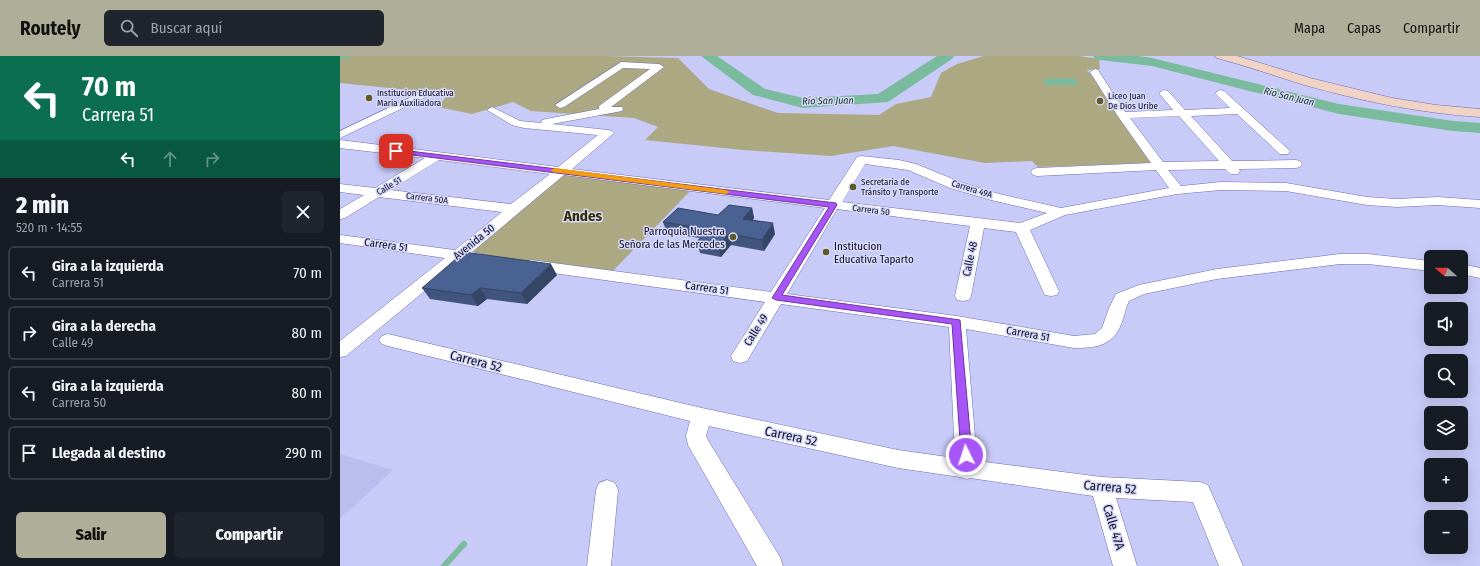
<!DOCTYPE html>
<html lang="es">
<head>
<meta charset="utf-8">
<style>
  body { margin:0; font-family:"Fira Sans Condensed",sans-serif; background:#20242c; color:#f1f3f6; height:100vh; display:flex; flex-direction:column; font-size:15px; white-space:nowrap }
  * { box-sizing:border-box; margin:0 }
  p { font-size:13px; color:#9ea1a6 }
  .icon { flex:none; width:22px; height:22px; fill:none; stroke:currentColor; stroke-width:2; stroke-linecap:round; stroke-linejoin:round }
  .map { position:relative; flex:1; overflow:hidden }
  .side { display:flex; flex-direction:column; background:#171b24; width:340px }
  .side>* { flex:none }
  .hud { background:#0b6e4f; color:#fff; overflow:hidden }
  .needle { width:26px; rotate:291deg }
  .buttons { position:absolute; left:1084px; top:194px; display:grid; gap:8px }
  .buttons a { display:grid; place-items:center; width:44px; height:44px; border-radius:6px; background:#171b24; box-shadow:0 4px 16px #0002; font-size:20px }
  .pin { position:absolute; display:grid; place-items:center; width:34px; height:34px; color:#fff; margin:-17px; border-radius:8px; box-shadow:0 2px 6px #0006 }
  .me { position:absolute; width:44px; margin:-22px; rotate:356deg; stroke-linejoin:round; filter:drop-shadow(0 0 3px #0008) }
  .turn { display:flex; align-items:center; gap:14px; height:84px; padding:0 16px; font-size:18px }
  .turn .icon { width:52px; height:52px; stroke-width:2.5 }
  .turn b { display:block; font-size:28px; line-height:34px }
  .lanes { display:flex; align-items:center; height:38px; padding:0 16px; background:#0003; justify-content:center; gap:20px; direction:ltr }
  .lanes .off { opacity:.35 }
  .round { display:grid; place-items:center; flex:none; width:42px; height:42px; border-radius:6px; background:#20242c }
  .head { display:flex; align-items:center; justify-content:space-between; height:68px; padding:0 16px }
  h1 { font-size:24px; font-weight:800; line-height:30px }
  .action { display:flex; gap:8px; margin-top:auto; padding:8px 16px }
  .action a { flex:1; height:46px; border-radius:6px; background:#afae98; color:#111; font-size:16px; font-weight:800; line-height:46px; text-align:center }
  .action a+a { background:#20242c; color:#f1f3f6 }
  ul { padding:0; list-style:none }
  li { display:flex; align-items:center; gap:12px; height:54px; margin:0 8px 6px; padding:0 8px; border:2px solid #363941; border-radius:6px }
  li div { flex:1 }
  li b { display:block; font-size:15px }
  li em { font-style:normal }
  header { display:flex; align-items:center; gap:24px; box-sizing:border-box; height:56px; padding:0 20px; background:#afae98; color:#111 }
  header strong { font-size:19px }
  nav { display:flex; gap:22px; margin-inline-start:auto; font-size:14px }
  .search { width:280px; height:36px; background:#20242c; display:flex; align-items:center; gap:10px; box-sizing:border-box; padding:0 14px; border-radius:6px; color:#9ea1a6; font-size:15px }
  main { display:flex; flex:1; min-height:0 }
  .map>svg:first-child { display:block }
</style>
</head>
<body>
<header>
<strong>Routely</strong>
<div class="search"><svg class="icon" aria-label="search" viewBox="0 0 24 24"><circle cx="10" cy="10" r="6"/><path d="M15 15l6 6"/></svg>Buscar aquí</div>
<nav><a>Mapa</a><a>Capas</a><a>Compartir</a></nav>
</header>
<main>
<section class="side">
<div class="hud">
<div class="turn"><svg class="icon" aria-label="left" viewBox="0 0 24 24"><path d="M17 20v-9H6M10 6l-5 5 5 5"/></svg><div><b>70 m</b>Carrera 51</div></div>
<div class="lanes"><svg class="icon" aria-label="left" viewBox="0 0 24 24"><path d="M17 20v-9H6M10 6l-5 5 5 5"/></svg><svg class="icon off" aria-label="ahead" viewBox="0 0 24 24"><path d="M12 20V5M6 11l6-6 6 6"/></svg><svg class="icon off" aria-label="right" viewBox="0 0 24 24"><path d="M7 20v-9h11M14 6l5 5-5 5"/></svg></div>
</div>
<div class="head"><div><h1>2 min</h1><p>520 m · 14:55</p></div><a class="round"><svg class="icon" aria-label="close" viewBox="0 0 24 24"><path d="M6 6l12 12M18 6L6 18"/></svg></a></div>
<ul>
<li><svg class="icon" aria-label="left" viewBox="0 0 24 24"><path d="M17 20v-9H6M10 6l-5 5 5 5"/></svg><div><b>Gira a la izquierda</b><p>Carrera 51</p></div><em>70 m</em></li>
<li><svg class="icon" aria-label="right" viewBox="0 0 24 24"><path d="M7 20v-9h11M14 6l5 5-5 5"/></svg><div><b>Gira a la derecha</b><p>Calle 49</p></div><em>80 m</em></li>
<li><svg class="icon" aria-label="left" viewBox="0 0 24 24"><path d="M17 20v-9H6M10 6l-5 5 5 5"/></svg><div><b>Gira a la izquierda</b><p>Carrera 50</p></div><em>80 m</em></li>
<li><svg class="icon" aria-label="arrive" viewBox="0 0 24 24"><path d="M6 21V4h12l-3 4 3 4H6"/></svg><div><b>Llegada al destino</b></div><em>290 m</em></li>
</ul>
<div class="action"><a>Salir</a><a>Compartir</a></div>
</section>
<div class="map">
<svg width="1140" height="510" viewBox="0 0 1140 510">
  <rect width="100%" height="100%" fill="#c8caf8"/>
  <path fill="#bcbdef" d="M0 398 53 414 0 463Z"/>
  <path fill="#aca882" d="M0 0H264L338 2 369 33 438 57 539 59 556 48 591 41 601 17 617 8 644 0H739L759 3 760 13 747 14 758 27 812 107 698 111 692 105 645 107 553 90 491 100 403 94 305 84 318 71 294 62 191 55 173 46 132 58 98 51 108 38 0 27Z
    M220 115 353 132 269 219 118 199Z"/>
  <path fill="#79bb9c" d="M735 22 739 29H706L703 23Z"/>
  <g fill="none" stroke-linecap="round" stroke-linejoin="round">
    <path stroke="#79bb9c" stroke-width="2.5" d="M0 2 9 0"/>
    <path stroke="#79bb9c" stroke-width="6" d="M104 510 124 488"/>
    <path fill="#79bb9c" fill-rule="evenodd" d="M361 0H377L425 33 463 42 538 38 597 0H614L612 3 548 46 463 52 413 39Z
      M753 0H798L812 2 999 48 1113 65 1140 67V77L1113 75 999 58 812 10 760 4 755 3Z"/>
    <g stroke="#6e6db3" stroke-width="1">
      <path id="street" d="M281 6 319 8 324 11 271 51H282L283 53 282 55 212 68 268 74 272 75 274 77 232 113 489 144 517 101 521 100 559 104 576 108 620 126 659 138 721 152 829 132 816 114 697 120 693 119 691 116 693 113 697 112 811 107 777 59 750 16 755 13 758 14 785 56 833 54 819 37 824 34 828 35 845 54 890 52 875 37 880 34 884 35 950 95 948 98H940L897 58 851 60 892 105 956 104 960 105 962 108 960 111 956 112 899 113 900 115 898 118C892 119 890 118 885 113L828 114 841 130 881 126 946 127 1027 141 1057 143 1098 141 1140 144V152L1098 149 1057 151 1027 149 946 135 881 134 837 138 725 159 690 174 719 235 717 239 711 240 705 239 703 235 676 176 644 172 631 240 629 244 623 245 617 244 615 240 630 170 497 153 447 238 617 260 734 280 755 278 762 272 769 252 776 238 799 229 877 213 1000 198H1028L1091 205V215L1028 208H1000L877 223 804 238 789 245C786 251 785 257 783 263 775 289 759 292 734 292L626 273 637 405 762 421 860 426 868 429 903 510H879L853 446 776 442 797 510H773L753 440 630 422 627 423 620 421 558 412 369 370 366 380 369 386 440 501 443 510H417L348 389 346 380 350 365 48 290 42 288 39 284 42 280 48 278 362 352 558 394 615 402 609 271 441 248 407 305 400 307 393 305 391 300 425 246 191 214 185 212 183 209 185 206 191 204 431 236 485 152 224 119 132 196 148 199 151 202 148 205 143 207 122 204 6 300 0 301V285L105 202 0 187V179L115 194 162 156 39 141 5 162 0 163V153L24 139 0 136V128L35 132 85 102 0 92V84L218 111 258 79 184 72 172 69 147 54 152 51 180 65 201 67 202 64 206 63 259 53V50L310 13 283 12 224 51 220 52 215 49ZM839 60 879 105 823 106 790 62ZM99 104 210 118 171 148 50 134ZM525 108 568 114 610 132 651 144 707 157 680 167 502 146Z
        M84 35 88 36 89 38 88 40 0 82V75Z
        M1121 208 1140 212V222L1121 218Z
        M267 424 275 427 278 434 271 510H247L256 434 259 427Z"/>
    </g>
    <g stroke="#6e6db3" stroke-width="1">
      <path id="secondary" d="M875 0H897L970 22 1052 42 1096 49 1140 53V61C1079 57 1020 45 961 28 933 19 906 10 877 2Z"/>
    </g>
    <use href="#street" fill="#fff" fill-rule="evenodd"/>
    <use href="#secondary" fill="#f1d3c6" fill-rule="evenodd"/>
  </g>
  <path fill="#40547d" d="M412 152 414 162 413 164 435 178 424 195 391 189 381 201 360 197 357 186 360 182 327 177 323 166 378 159Z
    M217 219 187 248 147 243 138 250 90 243 82 232Z"/>
  <path fill="#344566" d="M412 152 414 162 405 173 403 163Z
    M433 167 435 178 424 195 422 184Z
    M389 178 391 189 381 201 378 190Z
    M211 208 217 219 187 248 181 237Z
    M140 232 147 243 138 250 131 239Z"/>
  <path fill="#4a6291" stroke="#344566" d="M389 149 412 152 403 163 433 167 422 184 389 178 378 190 357 186 367 173 323 166 338 152 378 159Z
    M124 196 211 208 181 237 140 232 131 239 82 232Z"/>
  <path fill="#a855f7" stroke="#6d37a1" d="M53 93 496 147 497 149 442 239 620 264 632 399 630 402 626 404 622 402 621 399 612 268 436 244 432 242 489 151 56 97 52 95Z"/>
  <path fill="#f59e0b" d="M215 112 386 134 390 136 386 138 212 116 211 114Z"/>
  <g fill="#5f5925" stroke="#d7d9f8" stroke-width="1.5">
    <circle cx="29" cy="42" r="4"/>
    <circle cx="760" cy="45" r="4"/>
    <circle cx="513" cy="131" r="4"/>
    <circle cx="393" cy="181" r="4"/>
    <circle cx="486" cy="196" r="4"/>
  </g>
  <g text-anchor="middle" dominant-baseline="central" stroke-width="3" stroke-linejoin="round" paint-order="stroke">
    <g font-size="9" fill="#100e29" stroke="#d7d9f8" text-anchor="start">
      <text x="37" y="37">Institucion Educativa<tspan x="37" dy="10">Maria Auxiliadora</tspan></text>
      <text x="768" y="40">Liceo Juan<tspan x="768" dy="10">De Dios Uribe</tspan></text>
      <text x="521" y="126">Secretaría de<tspan x="521" dy="10">Tránsito y Transporte</tspan></text>
    </g>
    <g font-size="9" fill="#100e29" stroke="#d7d9f8">
      <text transform="translate(49 130) rotate(-31)">Calle 51</text>
      <text transform="translate(632 133) rotate(17)">Carrera 49A</text>
      <text transform="translate(87 142) rotate(7)">Carrera 50A</text>
      <text transform="translate(531 154) rotate(7)">Carrera 50</text>
    </g>
    <g font-size="10" font-style="italic" fill="#113023" stroke="#d7d9f8">
      <text transform="translate(949 41) rotate(14)">Río San Juan</text>
      <text transform="translate(488 45) rotate(-1)">Río San Juan</text>
    </g>
    <g font-size="11" fill="#100e29" stroke="#d7d9f8" text-anchor="end">
      <text x="385" y="175">Parroquia Nuestra<tspan x="385" dy="13">Señora de las Mercedes</tspan></text>
      <text x="494" y="190" text-anchor="start">Institucion<tspan x="494" dy="13">Educativa Taparto</tspan></text>
    </g>
    <g font-size="11" fill="#100e29" stroke="#d7d9f8">
      <text transform="translate(134 186) rotate(-39)">Avenida 50</text>
      <text transform="translate(46 189) rotate(8)">Carrera 51</text>
      <text transform="translate(630 203) rotate(-78)">Calle 48</text>
      <text transform="translate(367 232) rotate(8)">Carrera 51</text>
      <text transform="translate(416 274) rotate(-58)">Calle 49</text>
      <text transform="translate(688 278) rotate(10)">Carrera 51</text>
    </g>
    <g font-size="13" fill="#100e29" stroke="#d7d9f8">
      <text transform="translate(136 305) rotate(14)">Carrera 52</text>
      <text transform="translate(451 380) rotate(12)">Carrera 52</text>
      <text transform="translate(770 431) rotate(5)">Carrera 52</text>
      <text transform="translate(774 471) rotate(73)">Calle 47A</text>
    </g>
    <g font-size="15" font-weight="bold" fill="#322e02" stroke="#d7d9f8">
      <text x="243" y="160">Andes</text>
    </g>
  </g>
</svg>
<div class="buttons">
<a><svg class="needle" viewBox="-14 -14 28 28"><path d="M0-13l5 13h-10z" fill="#e53935"/><path d="M0 13l5-13h-10z" fill="#9ea1a6"/></svg></a>
<a><svg class="icon" aria-label="sound" viewBox="0 0 24 24"><path d="M4 9h4l5-4v14l-5-4H4zM17 9q2 3 0 6"/></svg></a>
<a><svg class="icon" aria-label="search" viewBox="0 0 24 24"><circle cx="10" cy="10" r="6"/><path d="M15 15l6 6"/></svg></a>
<a><svg class="icon" aria-label="layers" viewBox="0 0 24 24"><path d="M12 4l9 5-9 5-9-5zM3 14l9 5 9-5"/></svg></a>
<a>+</a>
<a>−</a>
</div>
<div class="pin" style="left:56px;top:95px;background:#d93025"><svg class="icon" aria-label="arrive" viewBox="0 0 24 24"><path d="M6 21V4h12l-3 4 3 4H6"/></svg></div>
<svg class="me" style="left:626px;top:399px" viewBox="-20 -20 40 40"><circle r="17" fill="#a855f7" stroke="#fff" stroke-width="3"/><path d="M0-11L8 9 0 5-8 9z" fill="#fff"/></svg>
</div>
</main>
</body>
</html>
